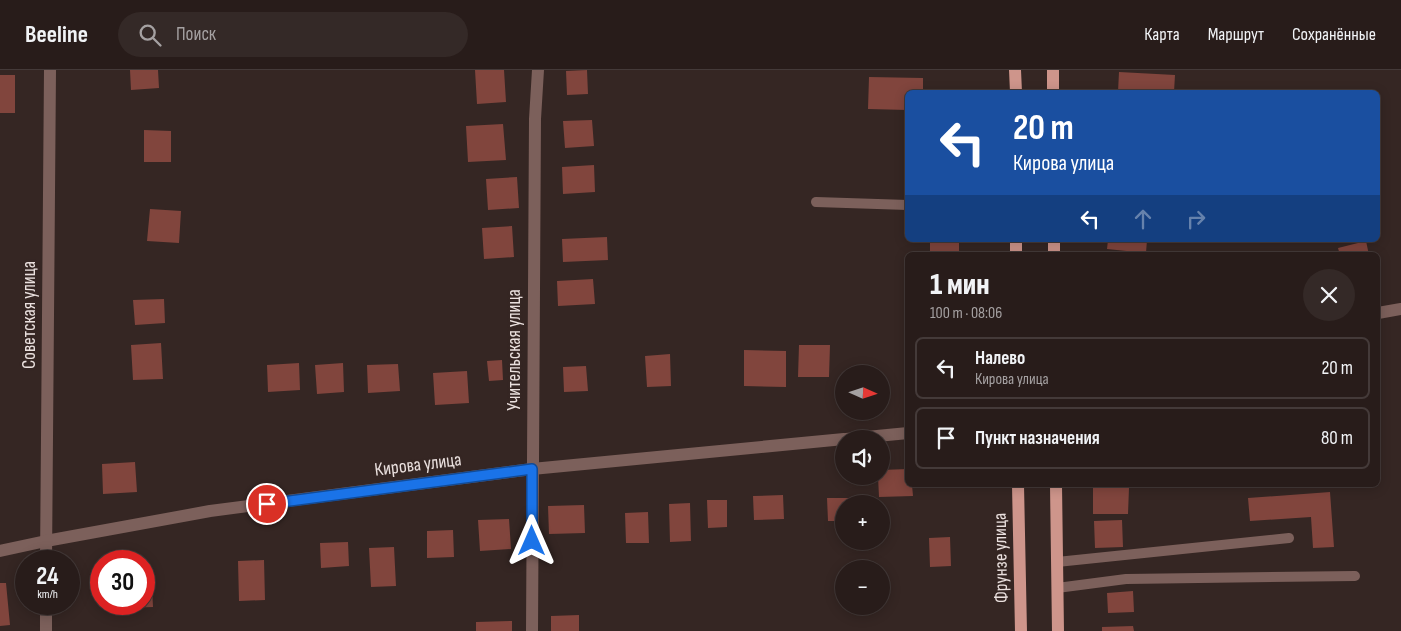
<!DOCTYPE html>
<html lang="ru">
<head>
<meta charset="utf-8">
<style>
  body { margin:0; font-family:"Sofia Sans Condensed",sans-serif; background:#342927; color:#f1f3f6; height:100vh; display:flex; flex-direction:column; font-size:19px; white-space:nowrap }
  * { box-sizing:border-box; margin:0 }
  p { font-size:16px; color:#a5a1a2 }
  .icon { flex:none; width:28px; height:28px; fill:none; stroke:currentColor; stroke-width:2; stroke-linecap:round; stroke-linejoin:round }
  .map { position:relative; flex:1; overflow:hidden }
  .sheet { position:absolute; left:905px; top:182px; width:475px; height:235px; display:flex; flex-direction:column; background:#281c1a; border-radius:8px; box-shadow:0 2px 12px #0003,0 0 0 1px #443a39 }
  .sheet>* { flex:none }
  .hud { position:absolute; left:905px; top:20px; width:475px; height:152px; border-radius:8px; box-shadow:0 2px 12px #0003,0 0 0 1px #443a39; background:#1a4fa0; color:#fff; overflow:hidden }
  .needle { width:32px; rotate:93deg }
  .tools { position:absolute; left:835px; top:295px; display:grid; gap:10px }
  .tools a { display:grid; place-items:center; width:55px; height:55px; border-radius:50%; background:#281c1a; box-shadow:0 2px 12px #0003,0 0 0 1px #443a39; font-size:25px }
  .speed { position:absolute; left:15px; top:480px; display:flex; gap:10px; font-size:25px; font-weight:700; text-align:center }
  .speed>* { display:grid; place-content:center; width:65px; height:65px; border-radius:50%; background:#281c1a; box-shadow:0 2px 12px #0003,0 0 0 1px #443a39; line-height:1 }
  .speed small { font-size:12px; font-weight:400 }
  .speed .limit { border:8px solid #d22; background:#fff; color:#111 }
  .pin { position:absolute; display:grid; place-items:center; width:42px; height:42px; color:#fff; margin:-21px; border:2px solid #fff; border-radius:50%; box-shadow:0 1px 5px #0007 }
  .me { position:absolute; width:55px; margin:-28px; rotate:0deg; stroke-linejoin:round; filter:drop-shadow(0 0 4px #0008) }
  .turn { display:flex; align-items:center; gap:18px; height:105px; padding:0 25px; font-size:22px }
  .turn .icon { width:65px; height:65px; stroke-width:2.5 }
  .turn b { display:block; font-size:35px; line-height:42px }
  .lanes { display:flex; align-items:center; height:48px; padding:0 25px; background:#0003; justify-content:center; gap:25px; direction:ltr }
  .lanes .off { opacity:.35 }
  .round { display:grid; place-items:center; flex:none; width:52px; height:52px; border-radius:26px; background:#342927 }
  .summary { display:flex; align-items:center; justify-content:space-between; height:85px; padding:0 25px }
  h1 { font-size:30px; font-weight:800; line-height:38px }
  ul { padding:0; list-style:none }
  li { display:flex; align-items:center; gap:15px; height:62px; margin:0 10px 8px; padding:0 15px; border:2px solid #443a39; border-radius:8px }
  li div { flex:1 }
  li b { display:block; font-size:19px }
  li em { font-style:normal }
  header { display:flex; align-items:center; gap:30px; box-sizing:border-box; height:70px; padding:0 25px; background:#281c1a; border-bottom:1px solid #443a39 }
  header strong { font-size:24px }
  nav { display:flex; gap:28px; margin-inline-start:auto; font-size:18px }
  .search { width:350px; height:45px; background:#342927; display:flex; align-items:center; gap:12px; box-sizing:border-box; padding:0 18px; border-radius:28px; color:#a5a1a2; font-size:19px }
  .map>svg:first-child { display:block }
</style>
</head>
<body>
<header>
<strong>Beeline</strong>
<div class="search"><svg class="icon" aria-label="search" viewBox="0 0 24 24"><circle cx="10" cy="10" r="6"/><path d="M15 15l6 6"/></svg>Поиск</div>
<nav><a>Карта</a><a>Маршрут</a><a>Сохранённые</a></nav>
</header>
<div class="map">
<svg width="1401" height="561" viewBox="0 0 1401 561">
  <rect width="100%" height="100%" fill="#352623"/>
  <path fill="#81453d" d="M130 0H158L159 18 131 20Z
    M475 0H504L506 32 477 34Z
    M587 0 588 24 567 25 566 1Z
    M1119 2 1175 5 1174 22H1118Z
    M0 5H15V43H0Z
    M869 7 923 8V22H908V40L868 39Z
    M592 50 594 76 565 78 563 51Z
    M503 54 506 90 468 92 466 56Z
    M144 60 171 61V92H144Z
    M594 95 595 122 563 124 562 97Z
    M517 107 519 138 488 140 486 109Z
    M150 139 181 141 179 173 147 171Z
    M512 156 514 187 484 189 482 158Z
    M607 167 608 190 563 192 562 169Z
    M930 170H959V183L930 182Z
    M1108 170H1147L1146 183 1107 179Z
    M1366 171 1369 185H1340L1338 178Z
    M1326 181V185H1295L1294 182Z
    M593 209 595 234 558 236 557 211Z
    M164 229 165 253 135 255 133 230Z
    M161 273 163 309 133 310 131 275Z
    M799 275H830L829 307H798Z
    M744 280 786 281V317L744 316Z
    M670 284 671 316 647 317 645 286Z
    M502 290 503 310 489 311 487 291Z
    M299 293 300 320 268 322 267 295Z
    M343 293 344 322 317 324 315 295Z
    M398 294 400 321 368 323 367 295Z
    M586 296 588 321 564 322 563 297Z
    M467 301 469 333 435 335 433 303Z
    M135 392 137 422 103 424 102 394Z
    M908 399V415H912L913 426 879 427 878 406H881V400Z
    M1093 418H1129L1128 444H1093Z
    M1330 422 1334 477 1313 478 1311 447 1250 451 1248 428Z
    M783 425 784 449 754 450 753 426Z
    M827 428H849V434H844V451H828Z
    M707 430H727V457L708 458Z
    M690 433 691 471 670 472 669 434Z
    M584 435 585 463 549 464 548 436Z
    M648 442 649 473H626L625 443Z
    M509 449 511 479 480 481 478 450Z
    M1122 450 1123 477 1095 478 1094 451Z
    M453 460 454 487 427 488V461Z
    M950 467 951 496 930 497 929 468Z
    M348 472 349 496 321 498 320 473Z
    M394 477 396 516 371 517 369 478Z
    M264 490 265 530 239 531 238 491Z
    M144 497H151L153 537 125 538V534H144Z
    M0 513H6L10 555 0 556Z
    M1133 521 1134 542 1108 543 1107 523Z
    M579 545V561H551V546Z
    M512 551V561H476V552Z
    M1133 556 1134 561H1102V557Z"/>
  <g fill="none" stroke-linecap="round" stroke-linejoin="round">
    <path stroke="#7c605b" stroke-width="10" d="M816 132 908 135
      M1057 492 1289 468
      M1057 518 1126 509 1355 506"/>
    <path stroke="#7c605b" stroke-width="12" d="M1378 243 1401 239
      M46 491 50 0
      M46 534V561
      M532 561 535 49 538 0"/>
    <path stroke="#7c605b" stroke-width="12" d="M846 369 908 363
      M0 481 46 471 210 441 532 399 844 369"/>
    <path stroke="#ce958b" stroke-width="12" d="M1015 0 1016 22
      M1053 0V22
      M1016 170V185
      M1054 170V185
      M1018 415 1021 561
      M1056 415 1058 561"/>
  </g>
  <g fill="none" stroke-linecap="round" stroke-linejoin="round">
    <g stroke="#114b97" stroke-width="12">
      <path id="route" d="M267 434 532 399V471"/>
    </g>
    <use href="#route" stroke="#1a73e8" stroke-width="9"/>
  </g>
  <g text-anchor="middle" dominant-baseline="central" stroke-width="4.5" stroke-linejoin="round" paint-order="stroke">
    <g font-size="19" fill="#eae0de" stroke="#352623">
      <text transform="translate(29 245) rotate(-90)">Советская улица</text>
      <text transform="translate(514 280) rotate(-90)">Учительская улица</text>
      <text transform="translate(418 395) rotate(-7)">Кирова улица</text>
      <text transform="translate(1001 488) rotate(-91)">Фрунзе улица</text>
    </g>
  </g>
</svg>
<div class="tools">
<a><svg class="needle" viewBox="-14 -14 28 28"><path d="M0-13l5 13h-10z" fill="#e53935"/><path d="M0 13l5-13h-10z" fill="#a5a1a2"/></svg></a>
<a><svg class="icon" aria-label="sound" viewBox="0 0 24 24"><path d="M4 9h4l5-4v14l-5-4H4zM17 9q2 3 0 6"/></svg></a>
<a>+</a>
<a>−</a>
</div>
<div class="speed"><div>24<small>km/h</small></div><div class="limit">30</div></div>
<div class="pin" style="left:267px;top:434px;background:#d93025"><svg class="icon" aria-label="arrive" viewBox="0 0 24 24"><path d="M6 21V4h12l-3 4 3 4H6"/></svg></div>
<svg class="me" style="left:532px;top:471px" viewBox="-20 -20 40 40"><path d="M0-17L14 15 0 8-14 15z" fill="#1a73e8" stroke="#fff" stroke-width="4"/></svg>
<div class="hud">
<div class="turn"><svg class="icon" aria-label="left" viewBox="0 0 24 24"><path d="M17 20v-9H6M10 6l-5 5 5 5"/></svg><div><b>20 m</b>Кирова улица</div></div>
<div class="lanes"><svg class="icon" aria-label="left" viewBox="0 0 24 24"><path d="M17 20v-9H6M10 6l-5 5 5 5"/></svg><svg class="icon off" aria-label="ahead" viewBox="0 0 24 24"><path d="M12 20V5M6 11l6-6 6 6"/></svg><svg class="icon off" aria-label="right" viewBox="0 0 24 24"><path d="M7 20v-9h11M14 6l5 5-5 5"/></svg></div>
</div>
<section class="sheet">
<div class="summary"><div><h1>1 мин</h1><p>100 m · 08:06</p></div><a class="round"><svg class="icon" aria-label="close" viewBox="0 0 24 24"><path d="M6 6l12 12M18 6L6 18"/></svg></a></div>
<ul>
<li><svg class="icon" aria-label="left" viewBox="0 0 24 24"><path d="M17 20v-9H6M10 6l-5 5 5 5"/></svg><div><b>Налево</b><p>Кирова улица</p></div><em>20 m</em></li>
<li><svg class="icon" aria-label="arrive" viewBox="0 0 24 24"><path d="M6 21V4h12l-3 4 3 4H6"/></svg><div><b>Пункт назначения</b></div><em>80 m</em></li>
</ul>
</section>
</div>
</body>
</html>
